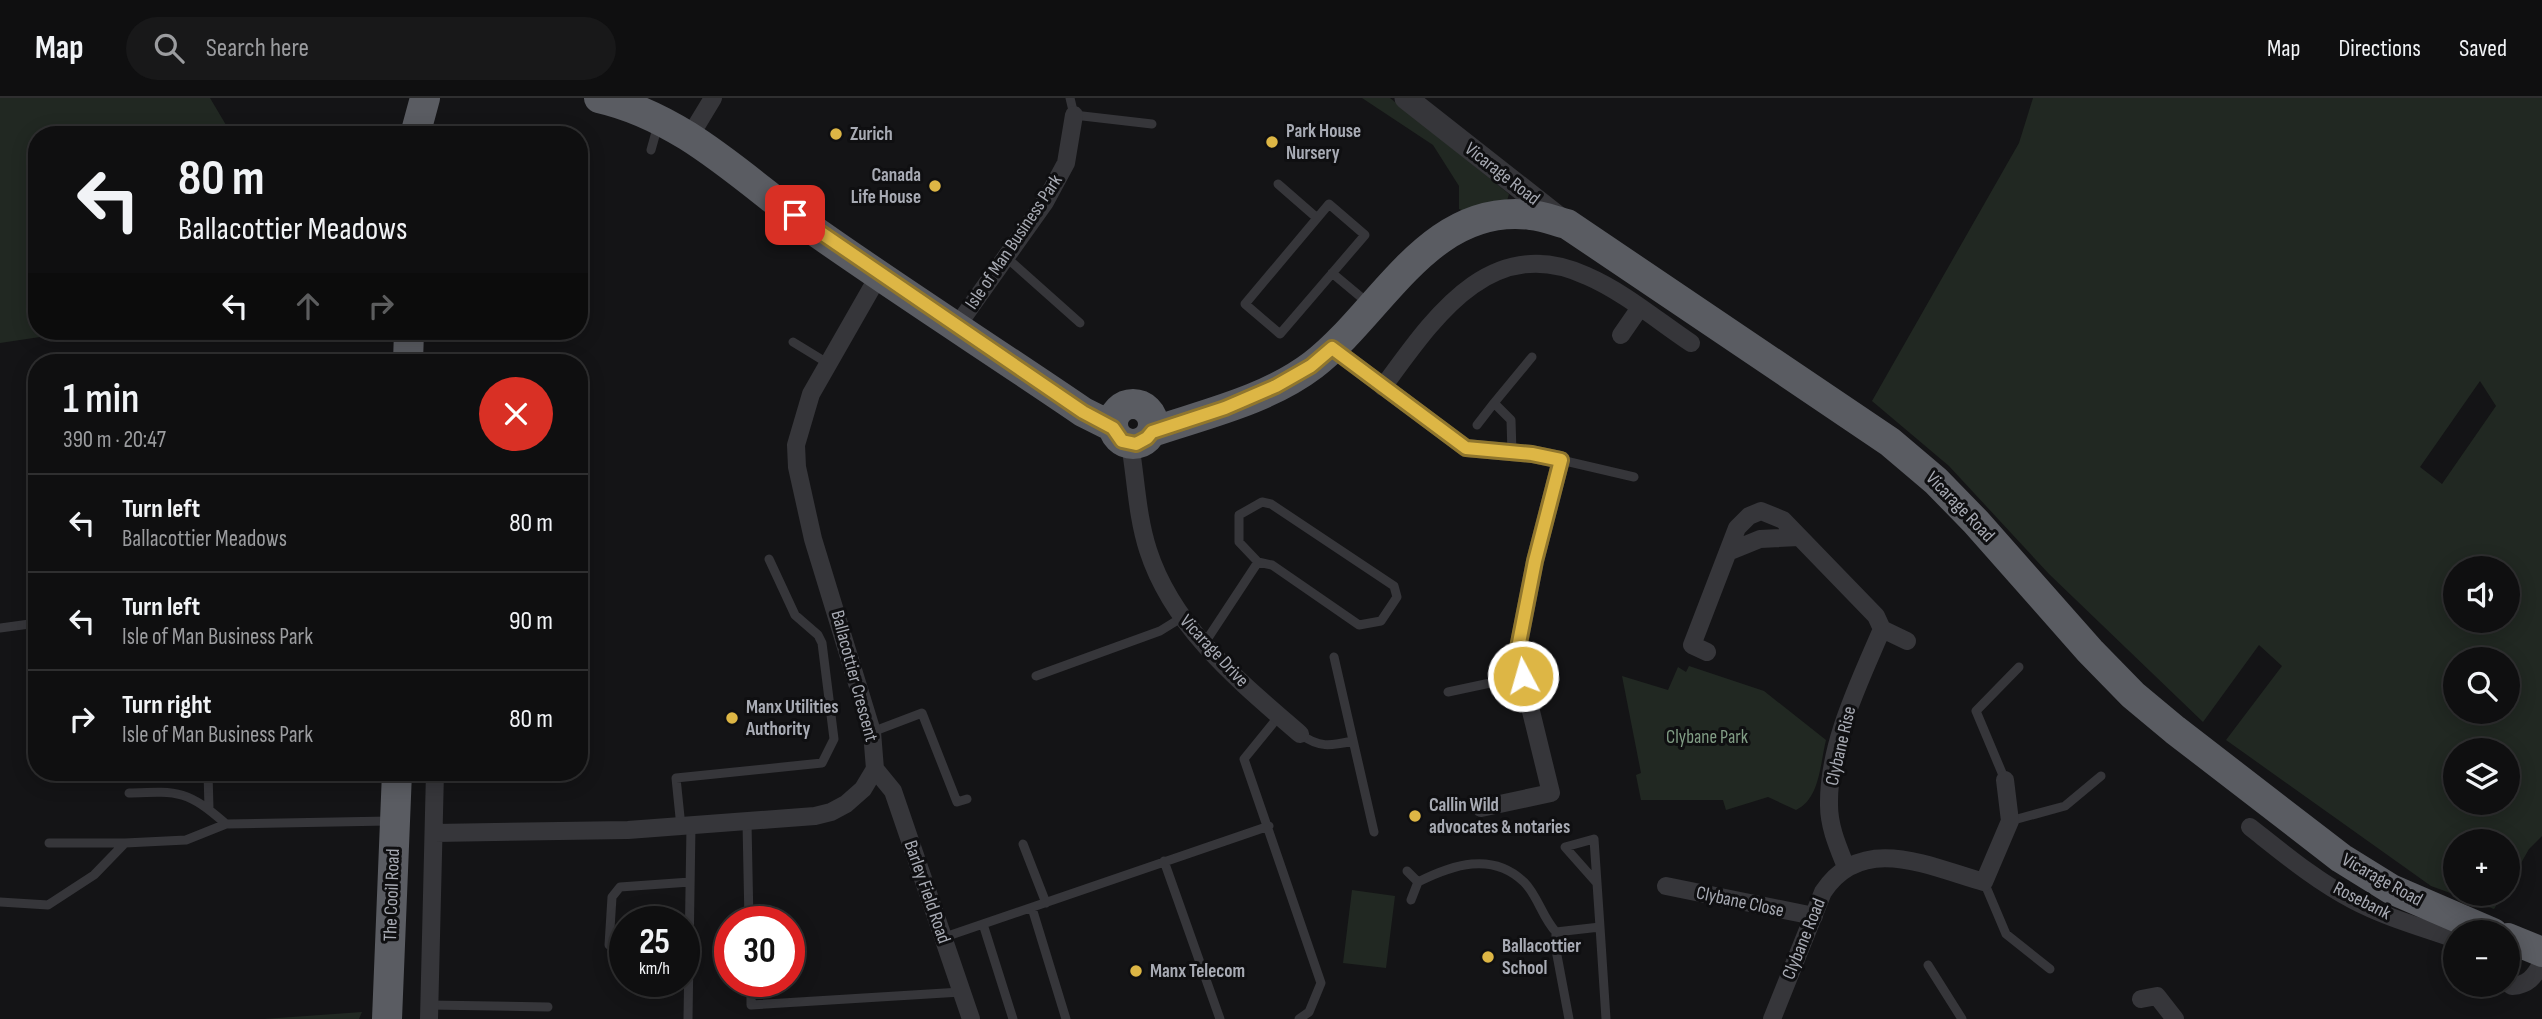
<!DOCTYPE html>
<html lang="en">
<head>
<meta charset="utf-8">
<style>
  body { margin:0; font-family:"Sofia Sans Condensed",sans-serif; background:#181819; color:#f1f3f6; height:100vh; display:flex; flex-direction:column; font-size:26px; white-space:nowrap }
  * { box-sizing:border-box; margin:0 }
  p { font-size:23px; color:#9b9c9f }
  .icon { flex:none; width:38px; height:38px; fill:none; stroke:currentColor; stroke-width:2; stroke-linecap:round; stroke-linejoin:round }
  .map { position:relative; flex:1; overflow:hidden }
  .side { position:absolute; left:28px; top:256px; width:560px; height:427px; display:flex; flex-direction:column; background:#0f0f10; border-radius:28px; box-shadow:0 4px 18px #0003,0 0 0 2px #2f2f30 }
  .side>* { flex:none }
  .banner { position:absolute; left:28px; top:28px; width:560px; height:214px; border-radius:28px; box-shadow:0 4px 18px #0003,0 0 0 2px #2f2f30; background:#0f0f10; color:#f1f3f6; overflow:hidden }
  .buttons { position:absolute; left:2443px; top:458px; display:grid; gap:14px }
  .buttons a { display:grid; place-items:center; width:77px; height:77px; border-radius:50%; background:#0f0f10; box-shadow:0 4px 18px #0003,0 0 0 2px #2f2f30; font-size:35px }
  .speed { position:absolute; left:609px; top:808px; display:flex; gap:14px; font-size:35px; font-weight:700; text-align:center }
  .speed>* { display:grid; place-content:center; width:91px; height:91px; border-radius:50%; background:#0f0f10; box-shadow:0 4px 18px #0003,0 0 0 2px #2f2f30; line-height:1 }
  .speed small { font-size:18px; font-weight:400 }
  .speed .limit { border:10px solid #d22; background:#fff; color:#111 }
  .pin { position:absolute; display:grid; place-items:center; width:60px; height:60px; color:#fff; margin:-30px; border-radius:14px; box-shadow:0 4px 10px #0006 }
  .me { position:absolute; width:77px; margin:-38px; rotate:354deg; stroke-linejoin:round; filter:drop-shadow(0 0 5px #0008) }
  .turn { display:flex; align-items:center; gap:24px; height:147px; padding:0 35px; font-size:32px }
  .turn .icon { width:91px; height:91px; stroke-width:2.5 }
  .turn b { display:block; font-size:49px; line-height:60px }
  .lanes { display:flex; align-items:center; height:66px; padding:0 35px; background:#0003; justify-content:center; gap:35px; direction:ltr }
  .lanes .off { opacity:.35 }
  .round { display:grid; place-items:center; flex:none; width:74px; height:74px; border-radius:37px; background:#181819 }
  .headline { display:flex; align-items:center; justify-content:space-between; height:119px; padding:0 35px }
  h1 { font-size:42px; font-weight:600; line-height:52px }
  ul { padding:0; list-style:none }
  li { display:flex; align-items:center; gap:21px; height:98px; padding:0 35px; border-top:2px solid #2f2f30 }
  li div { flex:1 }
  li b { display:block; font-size:26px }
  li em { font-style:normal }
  header { display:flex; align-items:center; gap:42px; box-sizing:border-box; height:98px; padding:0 35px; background:#0f0f10; border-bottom:2px solid #2f2f30 }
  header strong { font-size:33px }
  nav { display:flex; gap:38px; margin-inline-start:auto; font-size:24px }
  .search { width:490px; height:63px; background:#181819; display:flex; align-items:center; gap:18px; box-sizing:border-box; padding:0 24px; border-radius:38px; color:#9b9c9f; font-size:26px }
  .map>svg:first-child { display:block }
</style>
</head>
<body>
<header>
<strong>Map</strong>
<div class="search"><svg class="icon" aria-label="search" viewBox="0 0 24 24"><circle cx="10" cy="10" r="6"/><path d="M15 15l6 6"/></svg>Search here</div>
<nav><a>Map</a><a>Directions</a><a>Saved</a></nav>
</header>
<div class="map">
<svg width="2542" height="921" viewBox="0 0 2542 921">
  <rect width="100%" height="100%" fill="#141416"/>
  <path fill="#212822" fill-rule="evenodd" d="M0 0H210L232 37H37V233H80L0 245Z
    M1362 0H1390L1509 96 1506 106 1470 115 1459 111V88L1433 47Z
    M2033 0H2542V738L2529 751 2508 788V744H2455V796H2503L2494 811 2431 788 2226 642 2282 568 2259 547 2203 624 2049 476 1949 368 1872 303 2019 45ZM2480 283 2496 308 2442 386 2420 369ZM2455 471H2508V523H2455ZM2455 562H2508V614H2455ZM2455 653H2508V705H2455Z
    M1689 568 1764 593 1826 642C1820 666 1820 701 1796 712L1768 699 1726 712 1723 702H1641L1636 677 1641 675 1622 578 1668 592 1678 569 1686 574Z
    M1352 792 1395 798 1386 870 1343 865Z
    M362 914 359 921H264Z"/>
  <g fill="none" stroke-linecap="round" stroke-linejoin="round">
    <path stroke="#36363a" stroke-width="9" d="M1070 0 1074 17 1152 26
      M651 52 658 27
      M1278 86 1317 120
      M1329 106 1365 137 1280 236 1245 206Z
      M1007 160 1080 225
      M1332 175 1368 205
      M793 244 829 266
      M1477 327 1494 305
      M1512 355 1511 322 1494 305 1532 259
      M1561 362 1634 379
      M0 530 37 525
      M1204 546 1258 464 1272 467 1359 527 1381 523 1397 499 1394 488 1271 406 1262 404 1239 417V444L1258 464
      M1334 559 1374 734
      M1036 578 1160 533 1181 520
      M1448 594 1523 578
      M1279 618 1244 661 1321 885 1309 914 1299 921
      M872 634 922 615 957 704 967 701
      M1300 636C1319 650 1330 648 1353 643
      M208 674 209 711
      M2005 682 1976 613 2019 569
      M129 695C179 693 187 692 226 726
      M2010 723 2065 708 2101 678
      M747 725 749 824
      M681 729 676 680 822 665 834 641 822 545 818 537 795 517 769 461
      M49 745H125
      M1023 746 1046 805
      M1164 763 1220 921
      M1407 773 1418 784
      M1596 784 1565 749 1594 741 1600 829
      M1984 784 2006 836 2050 871
      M1411 802 1418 784C1452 767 1492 753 1524 784 1538 798 1542 819 1556 834
      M0 804 48 807 94 777 125 745 186 742 226 726 389 723
      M1032 810 1066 921
      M983 826 1013 921
      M942 840 1269 728
      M609 847 612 799 620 789 690 784
      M1928 867 1962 921
      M751 884V907L961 894
      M429 907 548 909
      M688 921 691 728
      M1569 921 1556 852V834L1600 829 1606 921"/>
    <path stroke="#36363a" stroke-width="18" d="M690 38 713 0
      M957 228 1045 104 1066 65 1074 17
      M1621 237 1639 211
      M1332 250 1466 350 1532 356 1561 362 1535 463 1517 556 1551 695 1481 710
      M1383 289C1433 221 1490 133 1587 178 1624 194 1658 223 1691 245
      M1130 346C1136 381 1137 418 1148 452 1173 530 1239 583 1300 636
      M1728 454 1760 441 1799 439
      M1882 531 1907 543
      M1707 554 1692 547 1737 430 1749 418 1761 413 1783 422 1876 518 1882 531C1859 585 1828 647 1829 707 1829 729 1838 749 1846 769
      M875 671 893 693 971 921
      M2250 729C2283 755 2315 782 2353 802 2385 819 2421 829 2455 841
      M435 735 628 732 815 718 831 714 846 706 863 691 875 671 872 634 813 441 797 369 796 347 811 296 879 177
      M1666 788 1814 818
      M2508 885 2512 888C2528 887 2534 879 2542 865
      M2141 901 2157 898 2175 921
      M429 921 435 674
      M1772 921 1823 794C1862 734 1930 769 1984 784L2010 723 2005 682"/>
    <path stroke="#36363a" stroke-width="23" d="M1406 0 1560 121"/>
    <path stroke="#5a5c62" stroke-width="30" d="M599 0C687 20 748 86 819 136 906 197 995 254 1083 314L1113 329
      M415 37 425 0
      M408 264 409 233
      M1113 326a20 20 0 1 1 40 0a20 20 0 1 1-40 0Z
      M1152 334C1205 316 1267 302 1313 267 1382 214 1429 104 1531 117 1543 118 1555 123 1567 126L1890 344 1936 383 1976 424 2090 553 2133 597 2175 632 2341 760 2391 791 2493 835
      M2508 840 2542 854
      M387 921 397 674"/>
  </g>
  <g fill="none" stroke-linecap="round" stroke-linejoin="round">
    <g stroke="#90762d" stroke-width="18">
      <path id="route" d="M795 117 1083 314 1113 330 1122 343 1136 346 1147 340 1152 334 1225 310 1276 288 1311 268 1332 250 1466 350 1532 356 1561 362 1535 463 1517 555 1523 578"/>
    </g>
    <use href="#route" stroke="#ddb645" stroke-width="12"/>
  </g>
  <g fill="#ddb645" stroke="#0f0f11" stroke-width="2.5">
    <circle cx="836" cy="36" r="7"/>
    <circle cx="1272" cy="44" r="7"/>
    <circle cx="935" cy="88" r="7"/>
    <circle cx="732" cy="620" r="7"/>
    <circle cx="1415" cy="718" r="7"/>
    <circle cx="1488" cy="859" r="7"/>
    <circle cx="1136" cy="873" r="7"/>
  </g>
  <g text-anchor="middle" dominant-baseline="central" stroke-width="6" stroke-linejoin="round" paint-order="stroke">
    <g font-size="19" font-weight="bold" fill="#a8abb4" stroke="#0f0f11" text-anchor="start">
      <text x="1286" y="33">Park House<tspan x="1286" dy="22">Nursery</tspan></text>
      <text x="850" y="36">Zurich</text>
      <text x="921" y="77" text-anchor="end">Canada<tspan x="921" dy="22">Life House</tspan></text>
      <text x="746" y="609">Manx Utilities<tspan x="746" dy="22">Authority</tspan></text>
      <text x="1429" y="707">Callin Wild<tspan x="1429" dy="22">advocates &amp; notaries</tspan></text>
      <text x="1502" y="848">Ballacottier<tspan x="1502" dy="22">School</tspan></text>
      <text x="1150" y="873">Manx Telecom</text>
    </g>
    <g font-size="19" fill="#a8abb4" stroke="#0f0f11">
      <text transform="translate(1502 76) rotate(38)">Vicarage Road</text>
      <text transform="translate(1014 144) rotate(-56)">Isle of Man Business Park</text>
      <text transform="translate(1960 409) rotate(46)">Vicarage Road</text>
      <text transform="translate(1214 553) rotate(47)">Vicarage Drive</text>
      <text transform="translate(854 578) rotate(75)">Ballacottier Crescent</text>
      <text transform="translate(1841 648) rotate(-77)">Clybane Rise</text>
      <text transform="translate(2382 782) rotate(29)">Vicarage Road</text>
      <text transform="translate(927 794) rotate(71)">Barley Field Road</text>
      <text transform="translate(392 797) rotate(-88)">The Cooil Road</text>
      <text transform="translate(2362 803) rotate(27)">Rosebank</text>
      <text transform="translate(1740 804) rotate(12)">Clybane Close</text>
      <text transform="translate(1804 841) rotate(-68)">Clybane Road</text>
    </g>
    <g font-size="19" fill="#819d85" stroke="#0f0f11">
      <text x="1707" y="639">Clybane Park</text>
    </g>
  </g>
</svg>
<div class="buttons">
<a><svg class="icon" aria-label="sound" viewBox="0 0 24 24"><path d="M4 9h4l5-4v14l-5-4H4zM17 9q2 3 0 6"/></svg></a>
<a><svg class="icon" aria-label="search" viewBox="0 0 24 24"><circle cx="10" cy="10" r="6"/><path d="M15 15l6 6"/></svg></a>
<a><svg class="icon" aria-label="layers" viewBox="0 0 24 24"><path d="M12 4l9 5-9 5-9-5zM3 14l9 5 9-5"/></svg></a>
<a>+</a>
<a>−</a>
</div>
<div class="speed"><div>25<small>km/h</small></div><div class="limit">30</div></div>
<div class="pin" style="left:795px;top:117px;background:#d93025"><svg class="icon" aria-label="arrive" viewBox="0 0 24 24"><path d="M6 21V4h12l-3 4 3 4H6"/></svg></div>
<svg class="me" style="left:1523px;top:578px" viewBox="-20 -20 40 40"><circle r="17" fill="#ddb645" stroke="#fff" stroke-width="3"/><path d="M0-11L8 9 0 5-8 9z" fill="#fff"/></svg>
<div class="banner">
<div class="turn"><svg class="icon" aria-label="left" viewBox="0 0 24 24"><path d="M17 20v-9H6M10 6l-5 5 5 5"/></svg><div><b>80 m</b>Ballacottier Meadows</div></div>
<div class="lanes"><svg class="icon" aria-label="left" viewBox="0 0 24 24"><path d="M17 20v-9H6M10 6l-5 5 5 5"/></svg><svg class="icon off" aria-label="ahead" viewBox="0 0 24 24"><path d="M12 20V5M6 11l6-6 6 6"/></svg><svg class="icon off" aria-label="right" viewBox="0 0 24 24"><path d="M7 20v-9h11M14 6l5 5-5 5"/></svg></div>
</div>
<section class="side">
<div class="headline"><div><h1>1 min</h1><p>390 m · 20:47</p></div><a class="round" style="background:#d93025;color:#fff"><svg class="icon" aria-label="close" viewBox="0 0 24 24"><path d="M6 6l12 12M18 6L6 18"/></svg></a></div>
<ul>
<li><svg class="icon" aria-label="left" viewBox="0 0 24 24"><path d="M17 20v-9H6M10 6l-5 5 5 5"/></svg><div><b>Turn left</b><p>Ballacottier Meadows</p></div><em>80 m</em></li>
<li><svg class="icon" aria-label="left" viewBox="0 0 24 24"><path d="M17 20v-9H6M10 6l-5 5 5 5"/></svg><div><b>Turn left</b><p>Isle of Man Business Park</p></div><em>90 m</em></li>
<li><svg class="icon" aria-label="right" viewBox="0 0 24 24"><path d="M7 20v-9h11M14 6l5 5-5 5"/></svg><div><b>Turn right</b><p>Isle of Man Business Park</p></div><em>80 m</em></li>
</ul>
</section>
</div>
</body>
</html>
